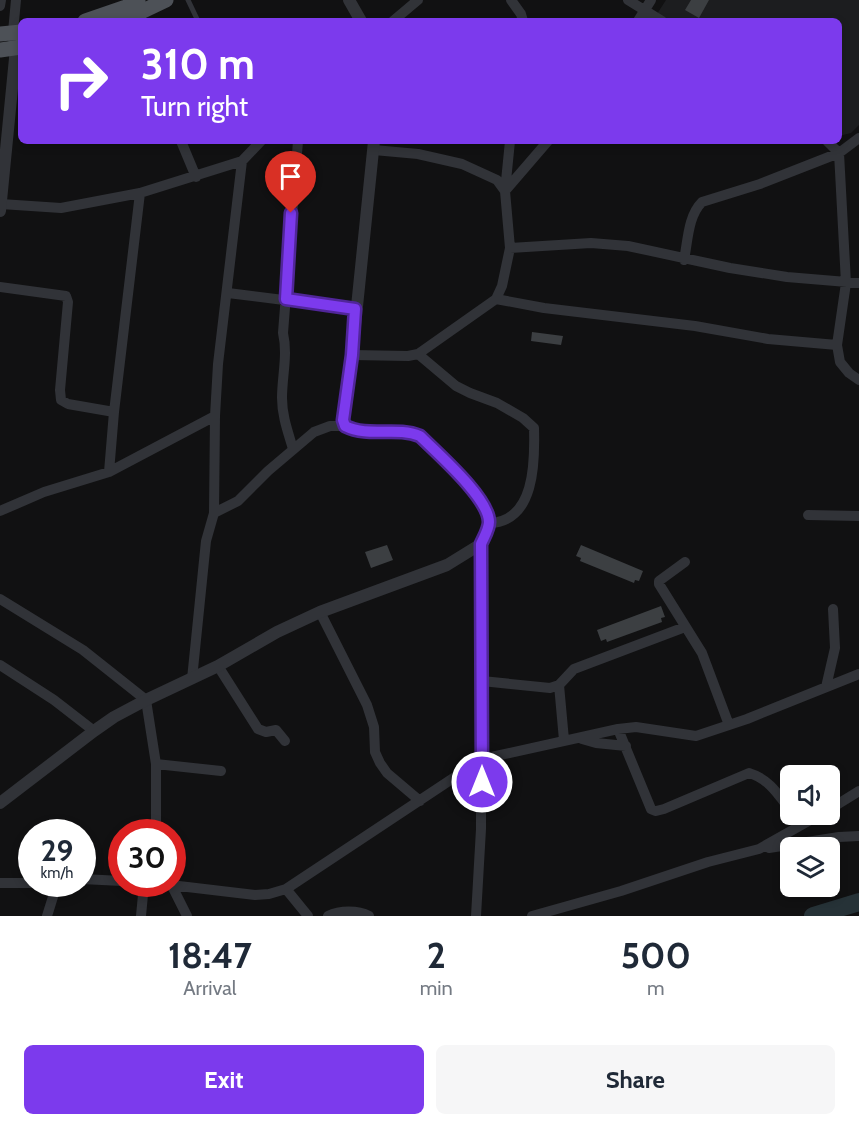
<!DOCTYPE html>
<html lang="en">
<head>
<meta charset="utf-8">
<style>
  body { margin:0; font-family:Cabin,sans-serif; background:#f6f6f7; color:#1f2937; height:100vh; display:flex; flex-direction:column; font-size:22px; white-space:nowrap }
  * { box-sizing:border-box; margin:0 }
  p { font-size:20px; color:#747a83 }
  .icon { flex:none; width:33px; height:33px; fill:none; stroke:currentColor; stroke-width:2; stroke-linecap:round; stroke-linejoin:round }
  .map { position:relative; height:916px; overflow:hidden }
  .panel { display:flex; flex-direction:column; background:#fff; flex:1 }
  .panel>* { flex:none }
  .top-card { position:absolute; left:18px; top:18px; width:824px; height:126px; border-radius:9px; box-shadow:0 3px 9px #0003; background:#7c3aed; color:#fff; overflow:hidden }
  .fabs { position:absolute; left:780px; top:765px; display:grid; gap:12px }
  .fabs a { display:grid; place-items:center; width:60px; height:60px; border-radius:9px; background:#fff; box-shadow:0 3px 9px #0003; font-size:30px }
  .speed { position:absolute; left:18px; top:819px; display:flex; gap:12px; font-size:30px; font-weight:700; text-align:center }
  .speed>* { display:grid; place-content:center; width:78px; height:78px; border-radius:50%; background:#fff; box-shadow:0 3px 9px #0003; line-height:1 }
  .speed small { font-size:15px; font-weight:400 }
  .speed .limit { border:9px solid #d22; background:#fff; color:#111 }
  .pin { position:absolute; display:grid; place-items:center; width:51px; height:51px; color:#fff; margin:-62px -26px; border-radius:50% 50% 50% 0; rotate:-45deg; box-shadow:0 0 6px #0007 }
  .pin .icon { rotate:45deg }
  .me { position:absolute; width:66px; margin:-33px; rotate:0deg; stroke-linejoin:round; filter:drop-shadow(0 0 4px #0008) }
  .turn { display:flex; align-items:center; gap:21px; height:126px; padding:0 24px; font-size:27px }
  .turn .icon { width:78px; height:78px; stroke-width:2.5 }
  .turn b { display:block; font-size:42px; line-height:51px }
  .eta { display:flex; justify-content:space-evenly; align-items:center; height:102px; text-align:center }
  .eta b { font-size:36px; font-weight:800; line-height:42px }
  .cta { display:flex; gap:12px; margin-top:auto; padding:12px 24px }
  .cta a { flex:1; height:69px; border-radius:9px; background:#7c3aed; color:#fff; font-size:24px; font-weight:800; line-height:69px; text-align:center }
  .cta a+a { background:#f6f6f7; color:#1f2937 }
  .map>svg:first-child { display:block }
</style>
</head>
<body>
<div class="map">
<svg width="859" height="916" viewBox="0 0 859 916">
  <rect width="100%" height="100%" fill="#111112"/>
  <path fill="#1c1d1f" d="M666 0H859V125L851 133 839 136 838 21H669L657 14Z"/>
  <g fill="none" stroke-linecap="round" stroke-linejoin="round">
    <path stroke="#263237" stroke-width="18" d="M813 916 859 902"/>
  </g>
  <path fill="#3c3f42" d="M691 0H709L699 18 685 10Z
    M532 332 563 336 561 345 531 341Z
    M387 545 393 560 371 568 365 552Z
    M581 545 643 571 639 581 635 580 634 583 580 561 581 558 576 556Z
    M661 606 665 617 661 618 662 622 607 642 606 639 601 641 597 630Z"/>
  <g fill="none" stroke-linecap="round" stroke-linejoin="round">
    <path stroke="#313338" stroke-width="5" d="M188 0 198 21"/>
    <path stroke="#313338" stroke-width="10" d="M511 0 521 14 523 21
      M628 0 662 21
      M0 6 1 0
      M393 21 418 0
      M638 21 651 0
      M13 32 16 0
      M181 141 196 177
      M827 141 839 153 846 283 837 345 840 362 849 373 859 380
      M374 150 418 154 462 164 497 180 505 191 548 141
      M1 204 61 208 140 193 242 161 261 141
      M510 248 591 243 628 246 730 268 787 277 859 283
      M684 260C688 240 688 216 702 202L760 184 839 153 859 138
      M0 287 66 296 68 302 60 390 61 400 68 404 114 412
      M228 293 355 309
      M496 299 544 308 695 326 768 339 837 345
      M418 354 456 386 470 393 497 403 523 418 534 428C535 462 535 522 489 523
      M352 355 408 356 418 354 496 299 502 286 510 248 505 191 510 141
      M293 449C288 432 282 416 282 398 282 376 288 355 283 333L298 141
      M109 472 114 412 140 193
      M0 511 44 492 109 472 215 416
      M214 513 238 501 268 471 314 432 330 426H345
      M808 515 859 516
      M685 562 659 581V584L702 653 729 725
      M0 599 83 650 146 700 156 764V832
      M320 612 367 705 374 727 375 752 380 763 387 773 420 801
      M0 665 54 700 94 731
      M218 666 258 729 266 732 276 730 285 741
      M192 679 206 541 214 513 215 416 218 364 242 161
      M482 681 550 688 559 685 574 669 685 627
      M559 685 564 740
      M826 687 835 648 833 609
      M618 729 651 809 656 811 664 809 749 773C769 779 778 794 790 810
      M582 739 596 743 626 746
      M156 764 221 771
      M830 809 859 791
      M769 848 839 837 859 836
      M82 879 122 881
      M0 883H32
      M162 884 255 895 269 894 286 889 482 759 618 729 636 727 696 736 747 719 859 674
      M171 884 187 916
      M286 889 308 916
      M47 916 57 884
      M141 916 144 884
      M328 916C340 910 358 910 369 916
      M476 916 481 829V544
      M532 916 621 891 708 862 759 849 821 814"/>
    <path stroke="#313338" stroke-width="12" d="M349 0 361 21
      M0 211 16 48 14 39
      M0 803 94 731 114 717 146 700 218 666 277 632 320 612 447 565 481 544 489 523 487 512 476 493 420 436C396 426 369 438 345 426L343 420 352 355 374 141"/>
    <path stroke="#4d5157" stroke-width="15" d="M85 21 126 7 138 0
      M122 21 166 0
      M0 34 21 32
      M0 50 21 47"/>
  </g>
  <g fill="none" stroke-linecap="round" stroke-linejoin="round">
    <g stroke="#51269a" stroke-width="15">
      <path id="route" d="M291 213 286 299 355 309 352 355 343 420 345 426C369 438 396 426 420 436 437 453 489 498 489 522 489 529 484 537 481 544L482 782"/>
    </g>
    <use href="#route" stroke="#7c3aed" stroke-width="10"/>
  </g>
</svg>
<div class="fabs">
<a><svg class="icon" aria-label="sound" viewBox="0 0 24 24"><path d="M4 9h4l5-4v14l-5-4H4zM17 9q2 3 0 6"/></svg></a>
<a><svg class="icon" aria-label="layers" viewBox="0 0 24 24"><path d="M12 4l9 5-9 5-9-5zM3 14l9 5 9-5"/></svg></a>
</div>
<div class="speed"><div>29<small>km/h</small></div><div class="limit">30</div></div>
<div class="pin" style="left:291px;top:213px;background:#d93025"><svg class="icon" aria-label="arrive" viewBox="0 0 24 24"><path d="M6 21V4h12l-3 4 3 4H6"/></svg></div>
<svg class="me" style="left:482px;top:782px" viewBox="-20 -20 40 40"><circle r="17" fill="#7c3aed" stroke="#fff" stroke-width="3"/><path d="M0-11L8 9 0 5-8 9z" fill="#fff"/></svg>
<div class="top-card">
<div class="turn"><svg class="icon" aria-label="right" viewBox="0 0 24 24"><path d="M7 20v-9h11M14 6l5 5-5 5"/></svg><div><b>310 m</b>Turn right</div></div>
</div>
</div>
<section class="panel">
<div class="eta">
<div><b>18:47</b><p>Arrival</p></div>
<div><b>2</b><p>min</p></div>
<div><b>500</b><p>m</p></div>
</div>
<div class="cta"><a>Exit</a><a>Share</a></div>
</section>
</body>
</html>
